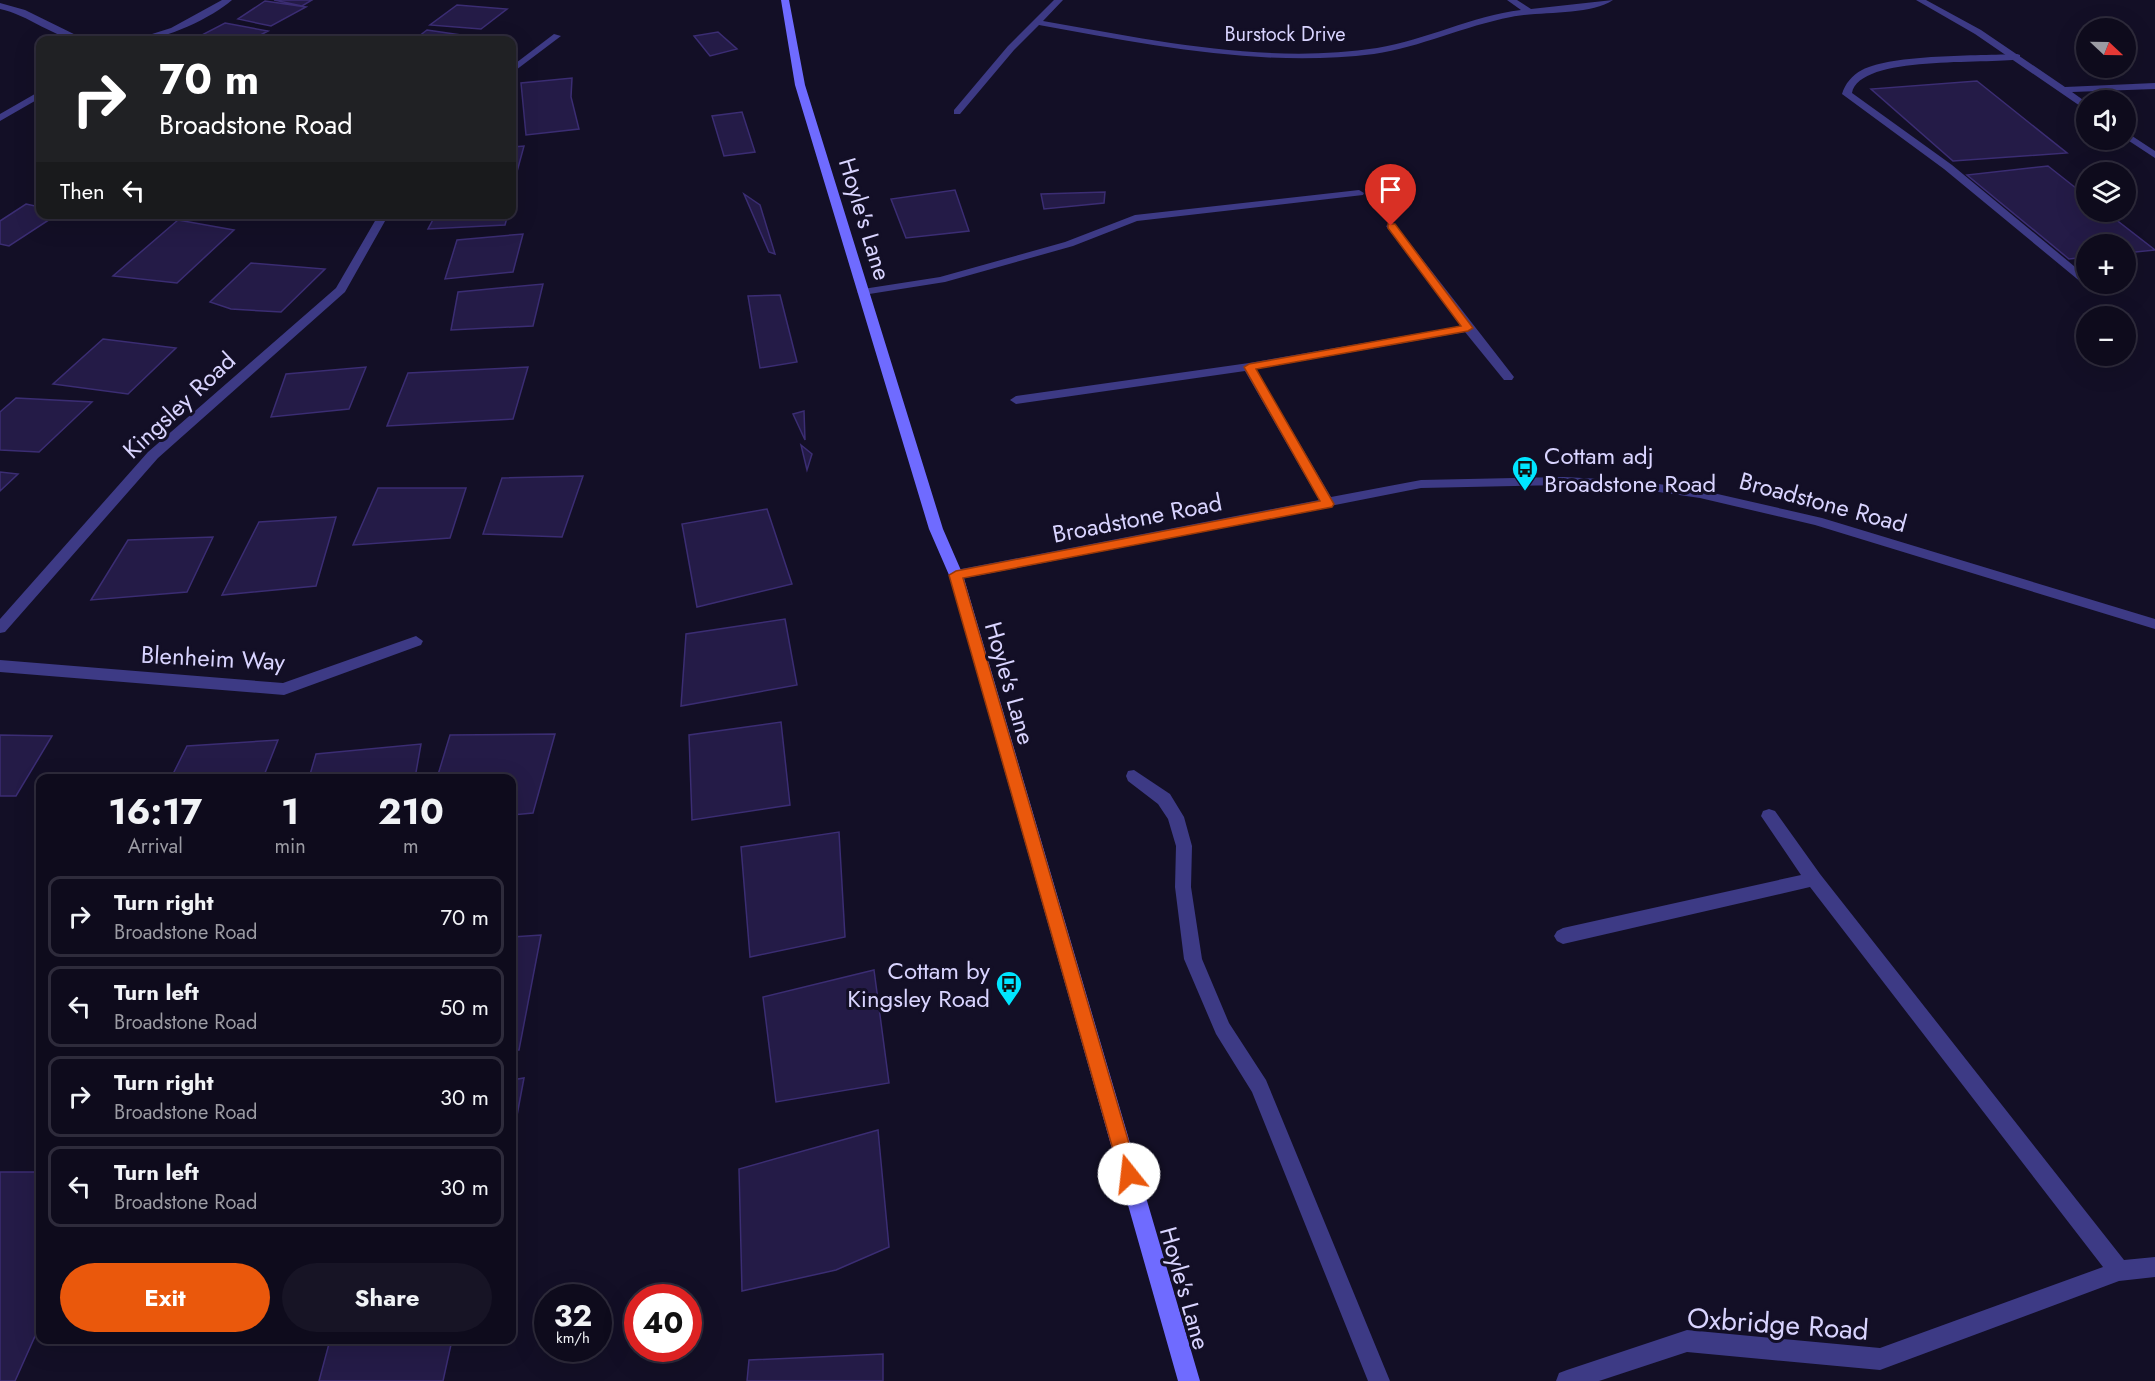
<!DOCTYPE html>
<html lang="en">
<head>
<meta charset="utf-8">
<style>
  body { margin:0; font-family:Jost,sans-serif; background:#171425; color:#f1f3f6; height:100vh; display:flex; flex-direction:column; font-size:22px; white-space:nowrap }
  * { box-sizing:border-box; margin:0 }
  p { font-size:20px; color:#9b9ba3 }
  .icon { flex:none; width:33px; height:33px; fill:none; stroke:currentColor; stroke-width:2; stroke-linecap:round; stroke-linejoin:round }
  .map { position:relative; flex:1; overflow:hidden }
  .side { position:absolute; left:36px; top:774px; width:480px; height:570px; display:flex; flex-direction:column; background:#0e0b1c; border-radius:12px; box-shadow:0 6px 24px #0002,0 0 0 2px #2e2b3b }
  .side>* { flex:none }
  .guide { position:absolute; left:36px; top:36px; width:480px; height:183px; border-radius:12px; box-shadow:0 6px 24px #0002,0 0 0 2px #2e2b3b; background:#202124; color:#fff; overflow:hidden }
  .needle { width:39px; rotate:112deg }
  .buttons { position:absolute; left:2076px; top:18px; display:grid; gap:12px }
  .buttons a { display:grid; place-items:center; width:60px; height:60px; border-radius:50%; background:#0e0b1c; box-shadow:0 6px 24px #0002,0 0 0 2px #2e2b3b; font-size:30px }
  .speed { position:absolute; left:534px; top:1284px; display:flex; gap:12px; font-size:30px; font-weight:700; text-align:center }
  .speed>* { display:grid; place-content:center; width:78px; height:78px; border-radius:50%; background:#0e0b1c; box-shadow:0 6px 24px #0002,0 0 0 2px #2e2b3b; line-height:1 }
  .speed small { font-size:15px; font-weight:400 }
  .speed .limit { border:9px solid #d22; background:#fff; color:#111 }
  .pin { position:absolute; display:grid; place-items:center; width:51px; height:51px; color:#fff; margin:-62px -26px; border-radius:50% 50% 50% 0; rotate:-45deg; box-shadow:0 0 6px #0007 }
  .pin .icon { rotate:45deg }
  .me { position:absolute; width:66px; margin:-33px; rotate:344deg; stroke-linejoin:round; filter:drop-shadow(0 0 4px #0008) }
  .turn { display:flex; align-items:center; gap:21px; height:126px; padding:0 24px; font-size:27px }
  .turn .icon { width:78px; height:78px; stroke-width:2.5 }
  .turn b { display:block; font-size:42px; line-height:51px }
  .then { display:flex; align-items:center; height:57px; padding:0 24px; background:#0003; gap:12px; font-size:22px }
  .eta { display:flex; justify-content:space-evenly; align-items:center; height:102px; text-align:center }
  .eta b { font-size:36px; font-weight:700; line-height:42px }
  .primary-button { display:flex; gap:12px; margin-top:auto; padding:12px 24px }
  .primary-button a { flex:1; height:69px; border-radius:36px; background:#ea580c; color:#fff; font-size:24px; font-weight:700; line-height:69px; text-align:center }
  .primary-button a+a { background:#171425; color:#f1f3f6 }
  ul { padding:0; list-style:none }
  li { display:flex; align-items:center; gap:18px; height:81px; margin:0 12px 9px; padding:0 12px; border:3px solid #2e2b3b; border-radius:12px }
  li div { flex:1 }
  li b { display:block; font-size:22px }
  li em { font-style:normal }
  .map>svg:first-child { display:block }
</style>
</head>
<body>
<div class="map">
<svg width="2155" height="1381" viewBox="0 0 2155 1381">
  <rect width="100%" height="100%" fill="#130f26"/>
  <path fill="#241b47" stroke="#3b2d73" stroke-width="1.5" d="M274 0H312L302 6Z
    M265 1 306 7 271 26 238 19Z
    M457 5 507 9 481 29 430 25Z
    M225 23 268 31 251 40 196 38Z
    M427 30 475 37 471 40H414Z
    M718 32 737 49 710 56 694 36Z
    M572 78 571 97 579 129 526 135 521 83Z
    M1977 81 2067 153 1953 161 1871 89Z
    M742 112 755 152 724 156 712 116Z
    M524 146 515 179H512V147Z
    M2048 166 2086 196V212H2106L2155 250 2126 253V244H2086V257L2069 259 1967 175Z
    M955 190 969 231 906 238 891 199Z
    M1105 192 1104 203 1044 209 1041 194Z
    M744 194 760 205 775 254 769 252Z
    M26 204 40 207V214H58L9 246 0 244V221Z
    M436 214H508L505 225 428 229Z
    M178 220 234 230 177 283 113 276Z
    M523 234 513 272 445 279 457 240Z
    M251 263 325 269 281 312 231 309 210 302Z
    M543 284 533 326 451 330 458 292Z
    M780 295 797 362 760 368 748 296Z
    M103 339 176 348 128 394 53 384Z
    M366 367 349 409 271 417 286 374Z
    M528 367 513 419 387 426 408 373Z
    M16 398 92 402 39 452 0 450V412Z
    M804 411 805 440 793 414Z
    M801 445 812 454 807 470Z
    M0 472 18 474 0 491Z
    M583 476 562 537 483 534 502 478Z
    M378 488H466L450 538 353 545Z
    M767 509 792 584 697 607 682 524Z
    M336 517 316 586 222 595 259 522Z
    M213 537 187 592 91 600 128 540Z
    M785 619 797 685 681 706 686 634Z
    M781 722 790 805 692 820 689 735Z
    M555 734 533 813 512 815V778H437L450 735Z
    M0 735 52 736 16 796H0Z
    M278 740 263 778H171L187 746Z
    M421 744 415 778H309L316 754Z
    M839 832 845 937 750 957 741 847Z
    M541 935 519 1050H512V937Z
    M874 970 889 1083 776 1102 763 997Z
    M524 1078 512 1142V1080Z
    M878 1130 889 1247 836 1270 742 1291 739 1169Z
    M0 1172H40V1325L15 1381H0Z
    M330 1340H452L443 1381H319Z
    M883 1354V1381H747L749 1360Z"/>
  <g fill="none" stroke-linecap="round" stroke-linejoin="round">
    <path fill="#3d3a85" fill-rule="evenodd" d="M2017 54 2020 55V59C1986 65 1860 54 1852 93L1952 165 2086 276V284H2089L2082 283 1944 169 1842 94C1845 84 1852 75 1862 70 1893 54 1979 56 2017 54Z
      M1359 190 1364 193 1363 195 1137 221 1073 246 945 282 863 295 857 292 863 289 940 277 1065 242 1135 215Z"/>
    <path fill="#3d3a85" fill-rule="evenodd" d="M222 0H232C212 18 159 43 133 40L171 28Z
      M1054 0H1063L1043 21C1152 40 1266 65 1377 48 1426 40 1472 16 1521 10L1507 0H1517L1531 9 1613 0C1589 16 1539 11 1511 17 1464 26 1421 47 1374 54 1262 68 1149 45 1039 25L1014 50 960 114H954V110L1008 46Z
      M1916 0H1926L1981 30 2065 87 2155 83V89L2072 92 2086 102V109L2083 108 1975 34Z
      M0 3 25 10 86 40C60 43 28 14 0 9Z
      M554 34 561 36 512 73V66Z
      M40 91V98L0 121V114Z
      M2126 132 2155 151V158L2126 139Z
      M379 214H389L345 292 158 458 5 632 0 633V619L148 452 336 288Z
      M1391 223 1395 224 1514 377 1512 380H1504L1465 332 1256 369 1331 497 1421 480 1564 477 1638 481 1700 490 1822 518 2155 619V629L1815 525 1700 498 1638 489 1564 485 1421 488 956 580 951 578 949 575 951 572 956 570 1319 500 1245 371 1016 404 1010 400 1016 396 1249 363 1461 326 1386 226Z
      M416 636 423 641 421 645 284 695 0 672V660L283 683Z
      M1134 770 1170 794 1184 817 1192 846 1191 887 1202 959 1229 1023 1266 1080 1390 1381H1368L1252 1092 1216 1034 1184 959 1175 887 1176 846 1168 819 1158 804 1128 781 1126 776 1128 771Z
      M1769 809 1775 811 1820 874 2124 1260 2155 1257V1277L2119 1281 1880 1370 1687 1352 1599 1381H1556L1559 1373 1567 1370 1687 1330 1880 1348 2103 1267 1810 887 1563 944 1557 941 1554 936 1557 931 1563 928 1801 875 1761 816 1763 811Z"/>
    <path fill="#6f6bff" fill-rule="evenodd" d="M781 0H789L805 85 943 529 963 575 1200 1381H1178L949 575 929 529 795 85Z"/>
  </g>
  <path fill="#ea580c" stroke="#983908" stroke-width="1.5" d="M1388 224H1395L1473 328 1468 331 1256 369 1334 504 1332 507 963 578 1138 1174 1135 1180 1129 1183 1122 1180 1120 1174 949 575 956 571 1320 501 1244 367 1249 364 1461 326 1388 228Z"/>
  <defs>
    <g id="bus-pin" transform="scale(1.35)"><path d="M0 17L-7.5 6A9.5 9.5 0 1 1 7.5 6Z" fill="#00e5ff" stroke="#130f26"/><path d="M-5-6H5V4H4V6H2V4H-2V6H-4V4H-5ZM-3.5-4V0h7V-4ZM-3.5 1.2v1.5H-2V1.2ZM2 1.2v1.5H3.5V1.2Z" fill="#111"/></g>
  </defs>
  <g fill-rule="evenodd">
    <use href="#bus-pin" x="1525" y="469"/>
    <use href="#bus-pin" x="1009" y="984"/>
  </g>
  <g text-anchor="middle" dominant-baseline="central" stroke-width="6" stroke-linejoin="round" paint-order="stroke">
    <g font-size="20" fill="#d9d4ff" stroke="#130f26">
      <text x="1285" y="34">Burstock Drive</text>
    </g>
    <g font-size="24" fill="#d9d4ff" stroke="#130f26">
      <text transform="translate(865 219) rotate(73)">Hoyle's Lane</text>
      <text transform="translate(179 405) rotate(-43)">Kingsley Road</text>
      <text transform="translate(1823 502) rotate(15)">Broadstone Road</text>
      <text transform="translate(1137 518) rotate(-11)">Broadstone Road</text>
      <text transform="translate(213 658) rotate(3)">Blenheim Way</text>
      <text transform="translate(1010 683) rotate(74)">Hoyle's Lane</text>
      <text transform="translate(1185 1288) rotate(74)">Hoyle's Lane</text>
    </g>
    <g font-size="24" fill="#d9d4ff" stroke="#130f26" text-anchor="start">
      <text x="1544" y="455">Cottam adj<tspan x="1544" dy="28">Broadstone Road</tspan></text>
      <text x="990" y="970" text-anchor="end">Cottam by<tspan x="990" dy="28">Kingsley Road</tspan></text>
    </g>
    <g font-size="28" fill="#d9d4ff" stroke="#130f26">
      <text transform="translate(1778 1324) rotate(4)">Oxbridge Road</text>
    </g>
  </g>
</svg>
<div class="buttons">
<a><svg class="needle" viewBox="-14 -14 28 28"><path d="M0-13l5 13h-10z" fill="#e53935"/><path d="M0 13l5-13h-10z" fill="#9b9ba3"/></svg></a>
<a><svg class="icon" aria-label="sound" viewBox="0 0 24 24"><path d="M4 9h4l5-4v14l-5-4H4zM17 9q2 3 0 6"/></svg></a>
<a><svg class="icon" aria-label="layers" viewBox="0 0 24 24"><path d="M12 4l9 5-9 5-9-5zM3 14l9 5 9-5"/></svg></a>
<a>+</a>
<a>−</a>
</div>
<div class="speed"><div>32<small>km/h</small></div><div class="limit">40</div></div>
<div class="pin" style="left:1391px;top:226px;background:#d93025"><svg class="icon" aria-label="arrive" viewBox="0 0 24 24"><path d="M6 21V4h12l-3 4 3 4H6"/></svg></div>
<svg class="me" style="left:1129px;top:1174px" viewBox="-20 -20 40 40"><circle r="19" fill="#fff"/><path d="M0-13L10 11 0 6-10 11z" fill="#ea580c"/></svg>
<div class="guide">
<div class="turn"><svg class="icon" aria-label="right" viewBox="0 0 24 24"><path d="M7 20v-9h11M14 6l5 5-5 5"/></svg><div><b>70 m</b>Broadstone Road</div></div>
<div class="then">Then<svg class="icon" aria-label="left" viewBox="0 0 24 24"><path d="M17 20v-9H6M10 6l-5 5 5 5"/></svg></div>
</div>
<section class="side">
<div class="eta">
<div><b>16:17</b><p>Arrival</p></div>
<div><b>1</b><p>min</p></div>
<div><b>210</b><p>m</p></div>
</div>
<ul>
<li><svg class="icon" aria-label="right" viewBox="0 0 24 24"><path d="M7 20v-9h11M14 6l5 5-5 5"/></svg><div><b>Turn right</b><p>Broadstone Road</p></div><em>70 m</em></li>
<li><svg class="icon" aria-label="left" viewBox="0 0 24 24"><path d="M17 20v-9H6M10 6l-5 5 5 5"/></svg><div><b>Turn left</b><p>Broadstone Road</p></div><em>50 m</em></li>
<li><svg class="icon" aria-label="right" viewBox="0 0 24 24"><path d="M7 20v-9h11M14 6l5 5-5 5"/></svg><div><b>Turn right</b><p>Broadstone Road</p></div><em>30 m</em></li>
<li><svg class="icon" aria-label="left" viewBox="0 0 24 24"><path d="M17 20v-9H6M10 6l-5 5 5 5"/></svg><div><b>Turn left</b><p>Broadstone Road</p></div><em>30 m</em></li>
</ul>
<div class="primary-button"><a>Exit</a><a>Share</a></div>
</section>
</div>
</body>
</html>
